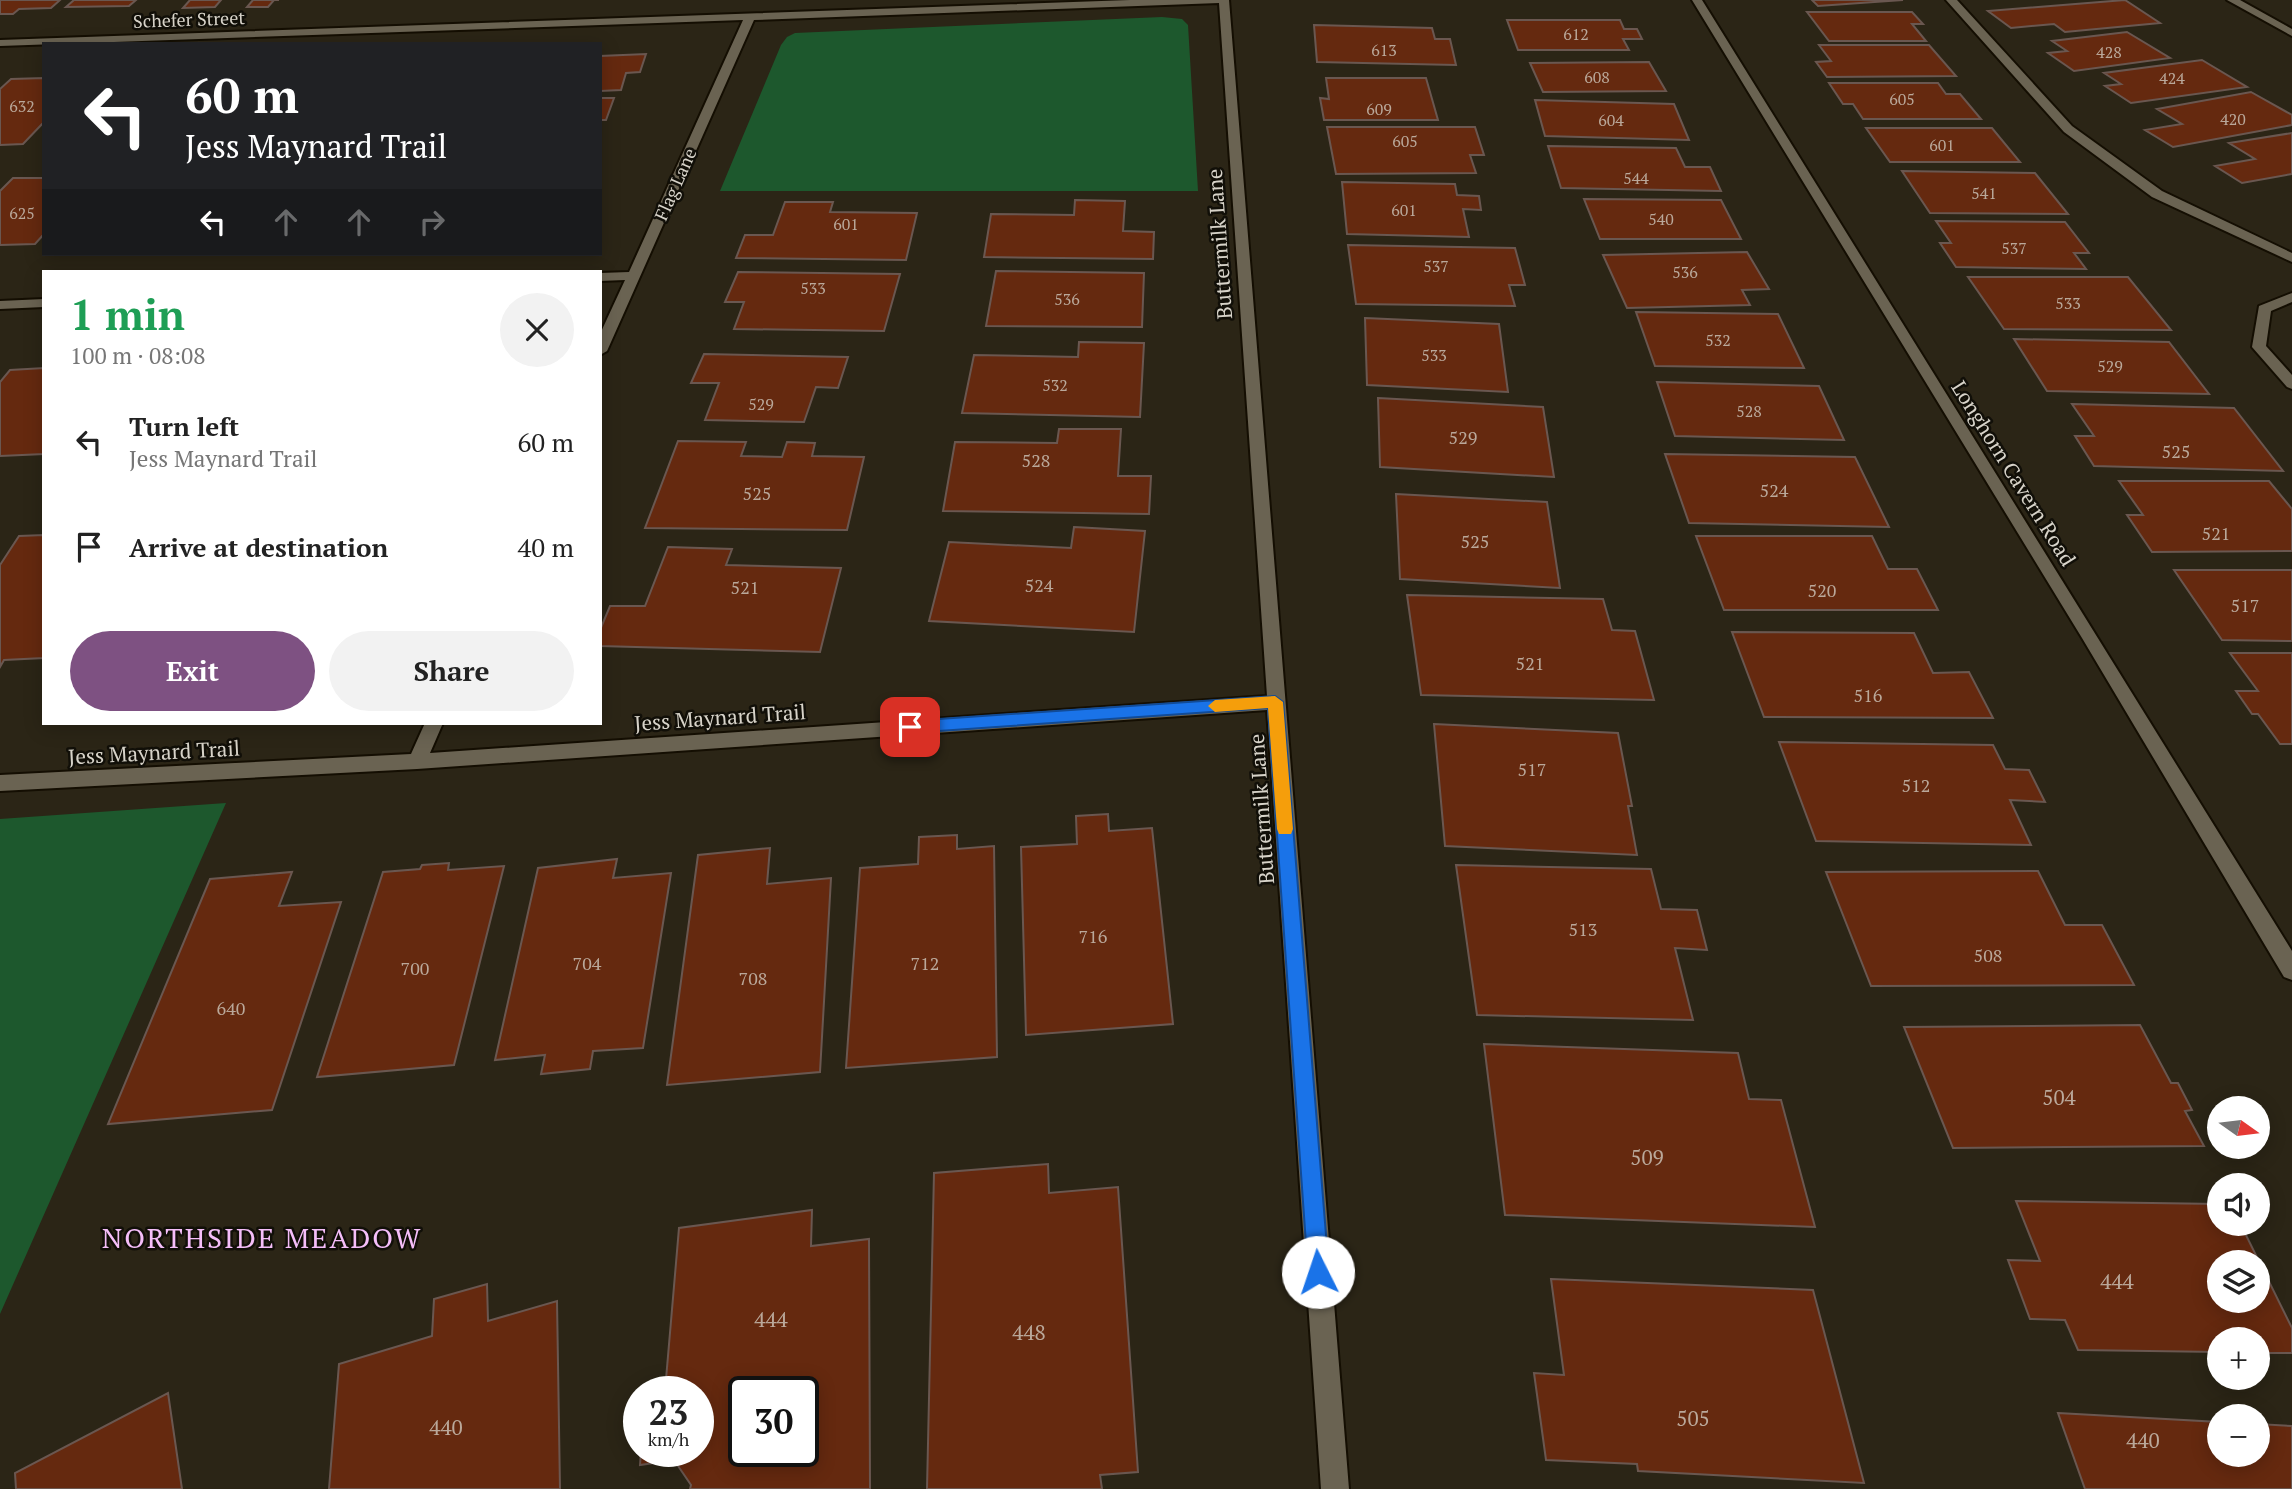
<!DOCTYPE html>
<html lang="en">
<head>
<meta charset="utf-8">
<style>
  body { margin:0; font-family:"PT Serif",serif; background:#f2f2f2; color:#222; height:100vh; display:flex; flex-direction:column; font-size:26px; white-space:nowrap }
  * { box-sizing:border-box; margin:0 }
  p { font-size:23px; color:#767676 }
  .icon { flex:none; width:38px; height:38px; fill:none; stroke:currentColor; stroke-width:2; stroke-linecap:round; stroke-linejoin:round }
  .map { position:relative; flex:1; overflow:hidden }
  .panel { position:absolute; left:42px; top:270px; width:560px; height:455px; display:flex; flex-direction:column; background:#fff; border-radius:0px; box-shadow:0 4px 18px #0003 }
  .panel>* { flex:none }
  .guide { position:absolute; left:42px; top:42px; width:560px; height:214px; border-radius:0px; box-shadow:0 4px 18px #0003; background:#202124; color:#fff; overflow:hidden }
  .needle { width:46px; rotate:104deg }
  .tools { position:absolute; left:2207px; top:1096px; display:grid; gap:14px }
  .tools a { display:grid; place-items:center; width:63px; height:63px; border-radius:50%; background:#fff; box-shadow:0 4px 18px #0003; font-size:35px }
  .speed { position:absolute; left:623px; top:1376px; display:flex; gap:14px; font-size:35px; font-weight:700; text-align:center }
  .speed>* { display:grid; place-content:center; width:91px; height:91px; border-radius:50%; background:#fff; box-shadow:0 4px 18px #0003; line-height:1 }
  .speed small { font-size:18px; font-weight:400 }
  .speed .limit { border:4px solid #111; border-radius:10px; background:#fff; color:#111 }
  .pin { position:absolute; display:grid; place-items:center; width:60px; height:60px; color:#fff; margin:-30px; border-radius:14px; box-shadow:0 4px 10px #0006 }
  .me { position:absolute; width:77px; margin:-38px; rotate:356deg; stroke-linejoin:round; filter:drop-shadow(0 0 5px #0008) }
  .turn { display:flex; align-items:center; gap:24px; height:147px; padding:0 28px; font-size:32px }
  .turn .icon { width:91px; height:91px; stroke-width:2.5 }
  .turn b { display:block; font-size:49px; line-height:60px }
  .lanes { display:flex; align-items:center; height:66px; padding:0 28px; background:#0003; justify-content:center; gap:35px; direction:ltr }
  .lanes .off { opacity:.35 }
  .round { display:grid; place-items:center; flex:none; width:74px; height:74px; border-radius:37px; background:#f2f2f2 }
  .summary { display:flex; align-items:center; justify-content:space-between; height:119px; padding:0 28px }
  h1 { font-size:42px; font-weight:600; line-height:52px; color:#1e9e55 }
  .action { display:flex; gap:14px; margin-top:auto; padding:14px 28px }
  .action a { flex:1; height:80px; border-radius:42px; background:#7e5182; color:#fff; font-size:28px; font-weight:600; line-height:80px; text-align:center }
  .action a+a { background:#f2f2f2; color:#222 }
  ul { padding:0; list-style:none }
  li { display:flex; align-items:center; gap:21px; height:105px; padding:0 28px }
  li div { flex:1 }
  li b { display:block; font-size:26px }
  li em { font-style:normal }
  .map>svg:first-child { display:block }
</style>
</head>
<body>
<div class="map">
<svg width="2292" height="1489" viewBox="0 0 2292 1489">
  <rect width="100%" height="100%" fill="#2b2516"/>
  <path fill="#1d582d" d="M1162 17 1182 19 1188 25 1198 191H720L781 45 787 37 795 33Z
    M226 803 0 1314V819Z"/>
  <path fill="#65290f" stroke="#6a5750" stroke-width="2" fill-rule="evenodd" d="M0 0H60L51 8 19 9 13 14H0Z
    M74 0H136L129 6 66 7Z
    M190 0H221L215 7 183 8Z
    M253 0H279H274L268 7H247Z
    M1812 0H1903L1818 6Z
    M2125 0 2160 23 2065 32 2054 24 2011 28 1988 11Z
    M1807 12H1912L1923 24H1912L1926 41H1829Z
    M1507 20H1620L1624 29H1637L1642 39H1623L1629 50H1518Z
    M1314 25 1432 28 1435 39H1450L1456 65 1317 62Z
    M2127 32 2170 58 2074 71 2048 53 2067 51 2052 41Z
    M1819 45H1929L1956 76 1827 77 1816 62 1831 61Z
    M646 54 640 72 626 73 621 90 600 91V56Z
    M2202 60 2247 87 2131 103 2105 86 2121 84 2104 73Z
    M1649 62 1666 91 1543 92 1530 63Z
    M44 78V122L23 144 0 145V89L11 79Z
    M1326 78H1426L1438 120H1324L1320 98 1329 99Z
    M1829 83H1938L1946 94H1960L1981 119H1863L1853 104H1843Z
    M2251 92 2292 115V125L2173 147 2145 130 2182 124 2157 109Z
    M600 98H614L606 120H600Z
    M1535 100 1674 104 1689 140 1545 136Z
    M1327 127H1475L1484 155H1470L1476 173 1336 174Z
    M1866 128H1992L2020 162H1890Z
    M2292 133V174L2242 183 2215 166 2255 159 2229 143Z
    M1548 146 1676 148 1685 167H1710L1721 191 1561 188Z
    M1902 171 2035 173 2068 214 1930 213Z
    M13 178H44V234L35 244 0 245V191Z
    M1342 182 1455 184 1457 195 1479 196 1481 210 1463 209 1469 237 1347 234Z
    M1584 199 1721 200 1741 239H1600Z
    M1075 200 1125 201 1123 231 1154 232 1153 259 984 257 991 214 1074 215Z
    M785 202H833L830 212 917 213 906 260 736 258 745 235H773Z
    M1936 221 2065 222 2089 253H2074L2086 269 1956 267 1940 243H1951Z
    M1348 245 1515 248 1525 285H1509L1515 306 1356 304Z
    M1747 252 1769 289 1742 290 1750 305 1627 308 1603 255Z
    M996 271 1144 273 1142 327 986 326Z
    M738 272 900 274 884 331 734 329 744 302H725Z
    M1968 277H2128L2171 330 2004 329Z
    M1636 312 1778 314 1804 368 1655 366Z
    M1365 318 1499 324 1508 392 1367 385Z
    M2014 339 2169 342 2209 394 2047 391Z
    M1079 342 1144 343 1140 417 962 413 974 355 1078 357Z
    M704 354 848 357 838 388 816 387 804 422 705 420 719 383H691Z
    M44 368V454L0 456V382L10 370Z
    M1657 382 1819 386 1844 440 1675 436Z
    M1378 398 1543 407 1554 477 1380 467Z
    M2072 404 2234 408 2283 471 2094 466 2075 436H2094Z
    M1059 429H1121L1118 476H1151L1149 514 943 511 955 442 1057 443Z
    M678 441 746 442 741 456 782 457 787 442 815 443 812 456 864 457 847 530 645 528Z
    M1665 454 1855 457 1889 527 1689 523Z
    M2119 481H2269L2292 509V551L2152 552 2127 515H2143Z
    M1396 494 1547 502 1560 588 1400 579Z
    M1074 527 1145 531 1134 632 929 621 949 542 1071 548Z
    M44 535V658L4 660 0 667V565L19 536Z
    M1696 536H1872L1888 569H1917L1938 610H1724Z
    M668 547 732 549 726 565 841 568 820 652 600 646V630L610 606H645Z
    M2174 570H2292V641L2222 640Z
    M1407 595 1603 599 1612 630 1635 631 1654 700 1421 695Z
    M1732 632 1914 633 1933 673 1969 672 1993 718 1764 717Z
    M2230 653H2292V744H2280L2258 714H2252L2236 691H2258Z
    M1434 724 1618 733 1632 806H1628L1637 855 1445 846Z
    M1779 742 1993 745 2005 769 2029 770 2045 802 2010 800 2031 845 1816 841Z
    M1108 814 1109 831 1152 828 1173 1024 1026 1035 1021 847 1077 844 1076 816Z
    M957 835V849L994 846 997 1057 846 1068 860 868 918 864 919 837Z
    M770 848 767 884 831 878 820 1072 667 1085 698 855Z
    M617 859 613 878 671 873 643 1048 593 1051 590 1069 541 1074 545 1055 495 1060 538 868Z
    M449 863 448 870 504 866 454 1065 317 1077 383 872 420 869 422 865Z
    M1456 865 1651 869 1661 909 1697 910 1707 950 1675 948 1693 1020 1477 1015Z
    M2038 871 2065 925H2102L2134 985 1871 986 1826 872Z
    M292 872 279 906 341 902 272 1110 108 1124 210 879Z
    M2140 1025 2171 1083H2178L2192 1110 2185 1111 2204 1146 1953 1148 1904 1027Z
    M1484 1044 1738 1053 1749 1099 1781 1100 1815 1227 1505 1215Z
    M1048 1164 1049 1193 1118 1187 1138 1472 1100 1475 1102 1489H927L934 1173Z
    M2016 1201 2219 1204V1223H2240L2292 1328V1353H2258V1339H2219V1352L2078 1350 2065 1320 2030 1319 2008 1260 2040 1261ZM2219 1262H2258V1300H2219Z
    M812 1210 811 1246 869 1239 870 1489H690L691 1485 674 1460 640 1465 641 1451H698V1391H665L679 1228ZM744 1391H803V1451H744Z
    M1551 1279 1813 1290 1864 1483 1638 1471 1637 1464 1546 1460 1534 1373 1564 1375Z
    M487 1284 488 1321 557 1301 560 1489H329L339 1364 432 1336 434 1299Z
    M168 1393 182 1489H16L15 1473Z
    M2058 1413 2219 1422V1454H2258V1424L2292 1426V1489H2085Z"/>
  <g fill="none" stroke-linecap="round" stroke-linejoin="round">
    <g stroke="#140e02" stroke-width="4">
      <path id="service" d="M1946 0H1957L2072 126 2162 191 2292 253V262L2152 197 2064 132Z
        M2292 293V302L2271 311 2266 346 2292 375V389L2287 387 2252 347 2259 306Z"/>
    </g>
    <g stroke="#140e02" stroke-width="4">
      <path id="minor" d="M1130 0H1229L1349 1489H1321L1267 710 417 769 0 791V775L411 754 425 723H443L430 753 1267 696 1219 3 754 20 607 351 600 355V334L625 280 600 281V273L629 272 743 20 0 46V40Z
        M1692 0H1702L2292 951V980L2284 977 2082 638Z
        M2227 0H2240L2292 29V36Z
        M44 299V307L0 309V301Z"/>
    </g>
    <use href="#service" fill="#6a6352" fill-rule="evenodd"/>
    <use href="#minor" fill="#6a6352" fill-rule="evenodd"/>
  </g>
  <path fill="#1a73e8" stroke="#114b97" stroke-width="2" d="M1275 696 1283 702 1329 1272 1326 1279 1318 1282 1311 1279 1308 1272 1268 708 910 733 902 727 910 721Z"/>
  <path fill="#f59e0b" d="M1275 696 1283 702 1293 829 1291 834H1279L1277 829 1268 708 1215 712 1208 706 1215 700Z"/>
  <g text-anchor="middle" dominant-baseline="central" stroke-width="5" stroke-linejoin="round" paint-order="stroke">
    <g font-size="16" fill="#baa89a">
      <text x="1576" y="34">612</text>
      <text x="1384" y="50">613</text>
      <text x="2109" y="52">428</text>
      <text x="1597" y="77">608</text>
      <text x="2172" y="78">424</text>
      <text x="1902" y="99">605</text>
      <text x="22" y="106">632</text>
      <text x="1379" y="109">609</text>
      <text x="2233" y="119">420</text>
      <text x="1611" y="120">604</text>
      <text x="1405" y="141">605</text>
      <text x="1942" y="145">601</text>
      <text x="1636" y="178">544</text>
      <text x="1984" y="193">541</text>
      <text x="1404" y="210">601</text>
      <text x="22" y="213">625</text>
      <text x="1661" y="219">540</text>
      <text x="846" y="224">601</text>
      <text x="2014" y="248">537</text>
      <text x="1436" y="266">537</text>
      <text x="1685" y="272">536</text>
      <text x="813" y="288">533</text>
      <text x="1067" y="299">536</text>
      <text x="2068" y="303">533</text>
      <text x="1718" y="340">532</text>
      <text x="1434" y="355">533</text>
      <text x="2110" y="366">529</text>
      <text x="1055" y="385">532</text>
      <text x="761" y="404">529</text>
      <text x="1749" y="411">528</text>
    </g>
    <g font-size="18" fill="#d7d3c9" stroke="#110f08">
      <text transform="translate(189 19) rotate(-2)">Schefer Street</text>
      <text transform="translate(675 184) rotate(-66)">Flag Lane</text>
    </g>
    <g font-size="18" fill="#baa89a">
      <text x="1463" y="437">529</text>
      <text x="2176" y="451">525</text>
      <text x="1036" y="460">528</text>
      <text x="1774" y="490">524</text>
      <text x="757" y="493">525</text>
      <text x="2216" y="533">521</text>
      <text x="1475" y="541">525</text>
      <text x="1039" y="585">524</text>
      <text x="745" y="587">521</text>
      <text x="1822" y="590">520</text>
      <text x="2245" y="605">517</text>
      <text x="1530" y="663">521</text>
      <text x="1868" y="695">516</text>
      <text x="1532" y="769">517</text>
      <text x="1916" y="785">512</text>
      <text x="1583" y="929">513</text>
      <text x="1093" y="936">716</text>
      <text x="1988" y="955">508</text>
      <text x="587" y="963">704</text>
      <text x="925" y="963">712</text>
      <text x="415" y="968">700</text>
      <text x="753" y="978">708</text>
      <text x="231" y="1008">640</text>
    </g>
    <g font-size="21" fill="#d7d3c9" stroke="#110f08">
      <text transform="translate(1219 244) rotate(-94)">Buttermilk Lane</text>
      <text transform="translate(2014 473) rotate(58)">Longhorn Cavern Road</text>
      <text transform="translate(720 717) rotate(-4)">Jess Maynard Trail</text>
      <text transform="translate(154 752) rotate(-3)">Jess Maynard Trail</text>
      <text transform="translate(1261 809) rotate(-94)">Buttermilk Lane</text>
    </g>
    <g font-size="21" fill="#baa89a">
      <text x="2059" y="1097">504</text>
      <text x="1647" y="1157">509</text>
      <text x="2117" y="1281">444</text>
      <text x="771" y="1319">444</text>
      <text x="1029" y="1332">448</text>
      <text x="1693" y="1418">505</text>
      <text x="446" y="1427">440</text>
      <text x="2143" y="1440">440</text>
    </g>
    <g font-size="28" letter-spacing="2" fill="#f5bef9" stroke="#110f08">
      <text x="262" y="1237">NORTHSIDE MEADOW</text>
    </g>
  </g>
</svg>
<div class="tools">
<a><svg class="needle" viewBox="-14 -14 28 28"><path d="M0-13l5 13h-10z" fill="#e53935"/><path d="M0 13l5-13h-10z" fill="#767676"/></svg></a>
<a><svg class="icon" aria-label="sound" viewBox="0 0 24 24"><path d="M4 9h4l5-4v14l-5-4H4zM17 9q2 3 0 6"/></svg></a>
<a><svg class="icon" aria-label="layers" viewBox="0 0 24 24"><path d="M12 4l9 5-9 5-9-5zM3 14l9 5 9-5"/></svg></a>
<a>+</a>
<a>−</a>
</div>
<div class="speed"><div>23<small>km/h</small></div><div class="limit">30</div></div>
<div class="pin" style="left:910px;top:727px;background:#d93025"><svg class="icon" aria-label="arrive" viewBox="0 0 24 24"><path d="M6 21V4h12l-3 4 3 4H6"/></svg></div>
<svg class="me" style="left:1318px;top:1272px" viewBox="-20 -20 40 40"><circle r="19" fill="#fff"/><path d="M0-13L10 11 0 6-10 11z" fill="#1a73e8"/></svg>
<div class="guide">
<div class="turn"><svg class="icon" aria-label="left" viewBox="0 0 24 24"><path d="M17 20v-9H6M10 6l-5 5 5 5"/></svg><div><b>60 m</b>Jess Maynard Trail</div></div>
<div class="lanes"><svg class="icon" aria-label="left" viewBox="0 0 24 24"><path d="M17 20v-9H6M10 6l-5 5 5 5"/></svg><svg class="icon off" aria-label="ahead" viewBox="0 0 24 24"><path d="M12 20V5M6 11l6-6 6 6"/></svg><svg class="icon off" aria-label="ahead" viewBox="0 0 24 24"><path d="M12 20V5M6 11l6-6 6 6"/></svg><svg class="icon off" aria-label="right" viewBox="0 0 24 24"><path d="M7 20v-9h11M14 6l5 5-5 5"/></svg></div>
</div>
<section class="panel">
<div class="summary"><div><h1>1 min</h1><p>100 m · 08:08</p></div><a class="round"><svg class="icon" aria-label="close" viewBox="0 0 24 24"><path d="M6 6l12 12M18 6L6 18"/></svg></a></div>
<ul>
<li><svg class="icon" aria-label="left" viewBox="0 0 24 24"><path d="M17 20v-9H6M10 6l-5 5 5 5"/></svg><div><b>Turn left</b><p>Jess Maynard Trail</p></div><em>60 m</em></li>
<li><svg class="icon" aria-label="arrive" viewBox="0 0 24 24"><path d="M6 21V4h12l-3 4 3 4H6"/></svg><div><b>Arrive at destination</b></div><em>40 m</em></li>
</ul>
<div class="action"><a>Exit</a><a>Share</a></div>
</section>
</div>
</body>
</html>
